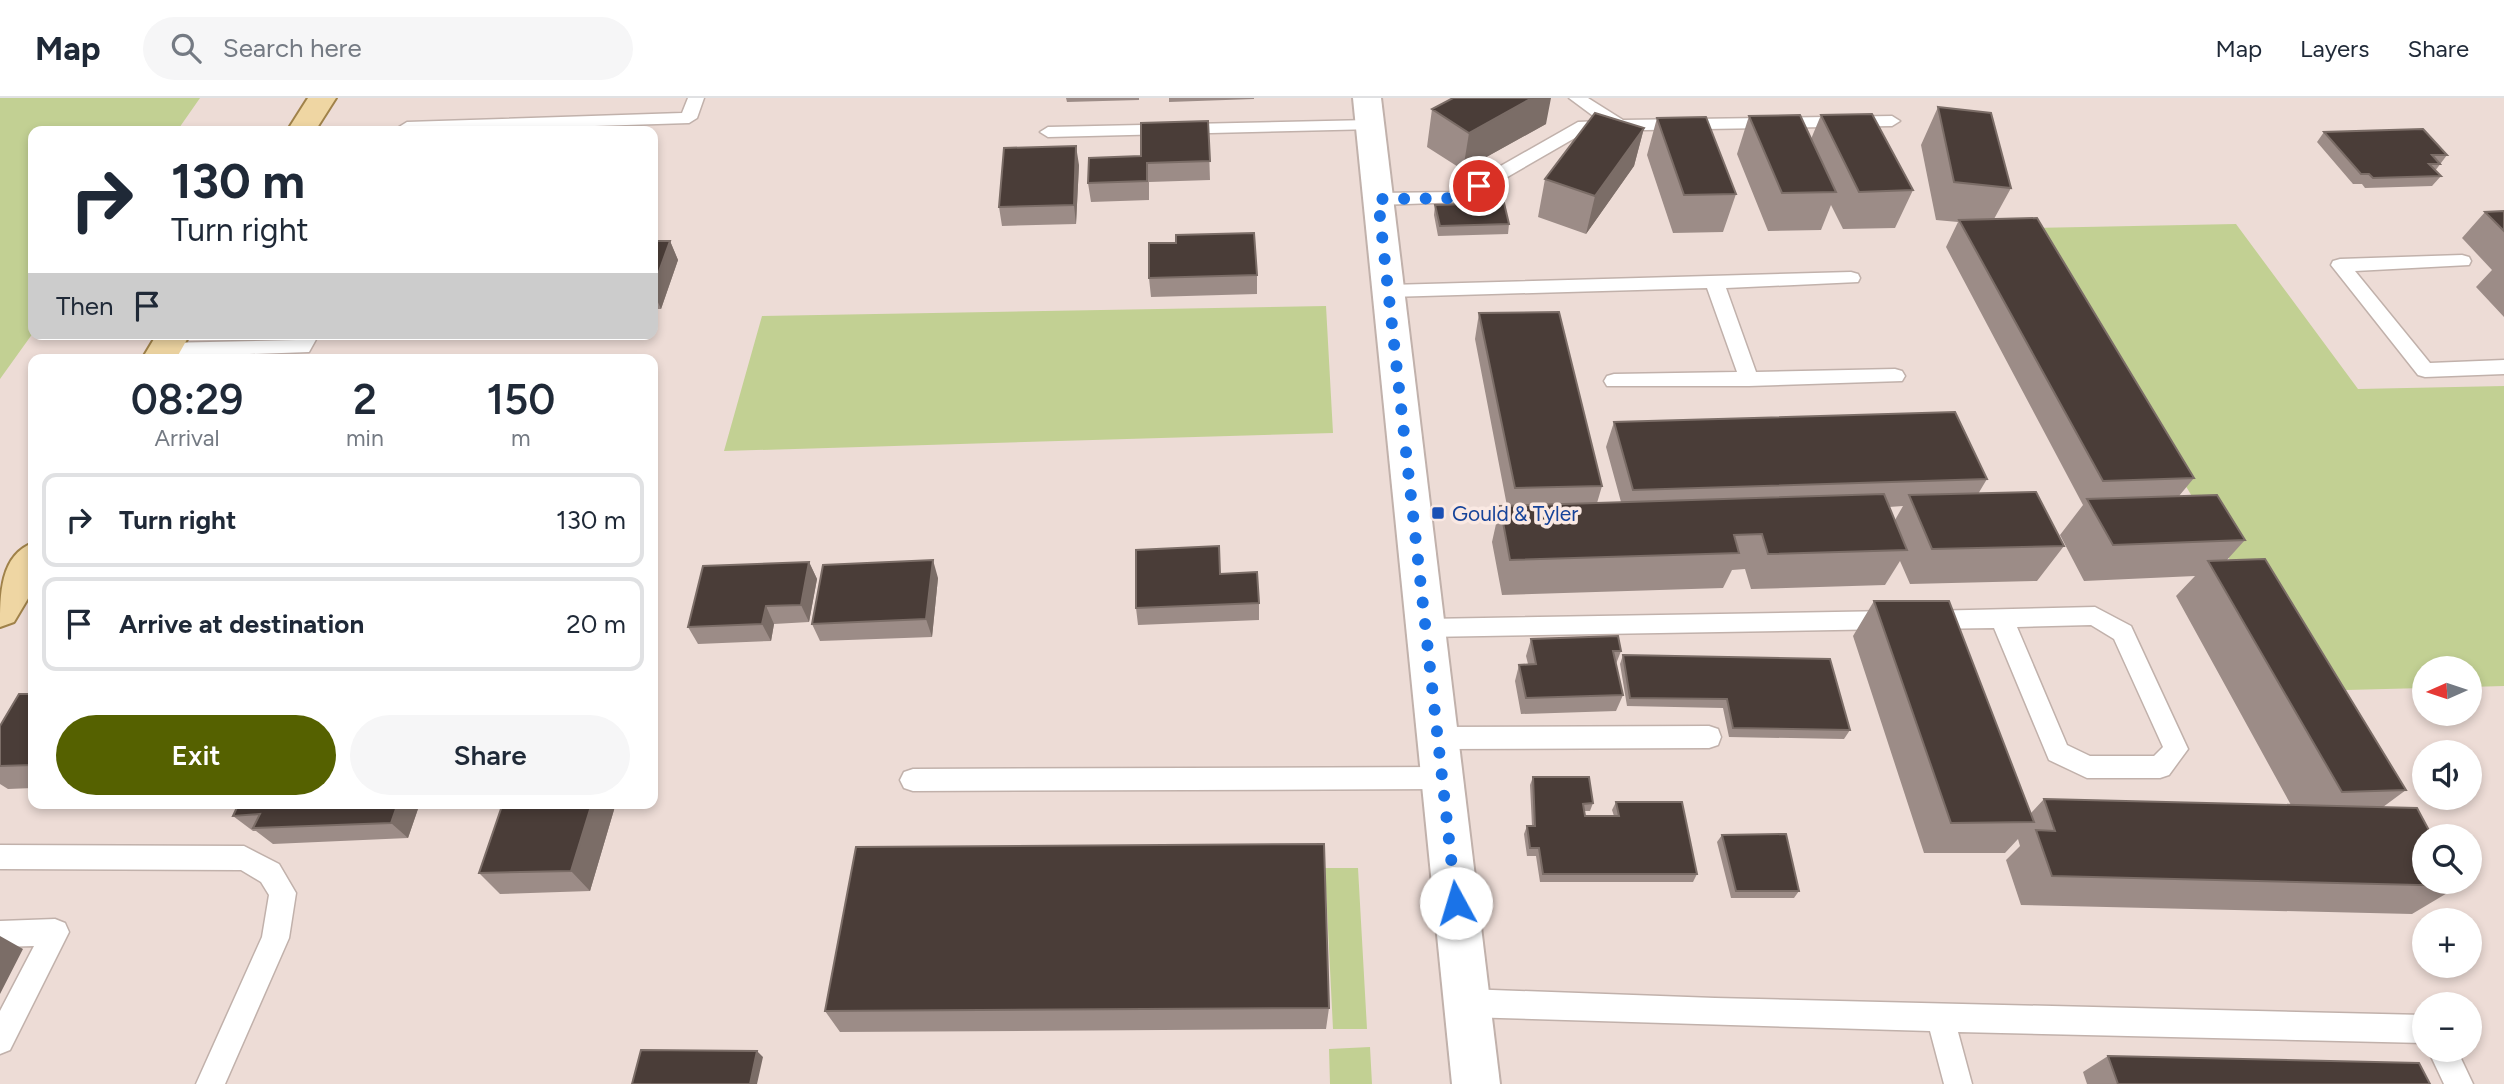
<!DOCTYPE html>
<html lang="en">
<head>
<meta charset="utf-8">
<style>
  body { margin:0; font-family:Figtree,sans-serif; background:#f6f6f7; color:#1f2937; height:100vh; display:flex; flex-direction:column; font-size:26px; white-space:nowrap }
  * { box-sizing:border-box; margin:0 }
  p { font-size:23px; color:#747a83 }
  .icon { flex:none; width:38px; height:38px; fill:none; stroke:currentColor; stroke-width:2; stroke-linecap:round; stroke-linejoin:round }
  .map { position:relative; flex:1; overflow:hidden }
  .details { position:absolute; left:28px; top:256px; width:630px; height:455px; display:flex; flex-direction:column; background:#fff; border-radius:14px; box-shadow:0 4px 10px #0003 }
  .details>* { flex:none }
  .banner { position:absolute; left:28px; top:28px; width:630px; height:214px; border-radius:14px; box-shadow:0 4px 10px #0003; background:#fff; color:#1f2937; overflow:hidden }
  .needle { width:46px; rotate:267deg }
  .buttons { position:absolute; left:2412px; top:558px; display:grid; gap:14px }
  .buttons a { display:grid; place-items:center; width:70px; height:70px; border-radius:50%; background:#fff; box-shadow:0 4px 10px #0003; font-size:35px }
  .pin { position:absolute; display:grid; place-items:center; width:60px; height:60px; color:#fff; margin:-30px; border:4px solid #fff; border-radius:50%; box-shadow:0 2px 7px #0007 }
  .me { position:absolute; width:77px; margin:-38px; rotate:354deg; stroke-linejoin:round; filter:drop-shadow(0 0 5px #0008) }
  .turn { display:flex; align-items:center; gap:24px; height:147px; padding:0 28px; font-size:32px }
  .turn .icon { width:91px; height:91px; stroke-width:2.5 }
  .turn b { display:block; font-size:49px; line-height:60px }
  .then { display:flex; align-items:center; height:66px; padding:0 28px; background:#0003; gap:14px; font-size:26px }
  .eta { display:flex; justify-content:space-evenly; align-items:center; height:119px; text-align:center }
  .eta b { font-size:42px; font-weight:600; line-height:49px }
  .primary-button { display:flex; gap:14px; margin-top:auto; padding:14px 28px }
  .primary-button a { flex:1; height:80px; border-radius:42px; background:#556100; color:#fff; font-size:28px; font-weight:600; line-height:80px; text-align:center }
  .primary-button a+a { background:#f6f6f7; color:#1f2937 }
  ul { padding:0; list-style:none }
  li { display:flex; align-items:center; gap:21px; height:94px; margin:0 14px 10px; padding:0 14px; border:4px solid #e0e1e3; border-radius:14px }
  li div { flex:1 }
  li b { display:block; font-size:26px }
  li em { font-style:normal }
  header { display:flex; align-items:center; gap:42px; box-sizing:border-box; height:98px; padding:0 35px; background:#fff; border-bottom:2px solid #e0e1e3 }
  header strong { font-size:33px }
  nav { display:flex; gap:38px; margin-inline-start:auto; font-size:24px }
  .search { width:490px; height:63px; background:#f6f6f7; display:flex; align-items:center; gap:18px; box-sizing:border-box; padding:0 24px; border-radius:38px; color:#747a83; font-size:26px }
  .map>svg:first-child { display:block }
</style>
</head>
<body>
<header>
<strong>Map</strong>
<div class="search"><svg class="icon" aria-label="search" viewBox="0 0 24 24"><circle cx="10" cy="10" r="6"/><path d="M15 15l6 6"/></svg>Search here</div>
<nav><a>Map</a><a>Layers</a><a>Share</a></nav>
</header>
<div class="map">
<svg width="2504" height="986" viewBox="0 0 2504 986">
  <rect width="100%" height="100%" fill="#eddcd6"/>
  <path fill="#c2d093" d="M0 0H200L177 33H33V235L0 281Z
    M2236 126 2358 291 2504 288V588L2469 589V570H2424V590L2308 593 2032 130Z
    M1326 208 1333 335 724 353 762 218Z
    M1325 770H1358L1367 931H1333Z
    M1370 949 1372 986H1330L1329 951Z"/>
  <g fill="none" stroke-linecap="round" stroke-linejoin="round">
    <g stroke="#c1b1ab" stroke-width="3">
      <path id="service" d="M688 0H704L697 20 689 25 433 33H404L399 29 407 24 682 15Z
        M1569 0H1588L1623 22 1892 18 1900 23 1892 28 1587 33 1464 104 1378 107 1369 101 1378 95 1455 94 1578 24 1600 23Z
        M1370 22 1378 27 1376 31 1048 39 1040 34 1048 29Z
        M2462 157 2469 159 2471 163 2469 167 2355 173 2430 265 2504 262V276L2425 279 2418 277 2331 167 2333 163 2340 161Z
        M1851 174 1858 176 1860 180 1858 184 1726 190 1756 274 1895 271 1902 273 1905 278 1902 283 1749 288H1607L1604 283 1607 278 1614 276 1737 274 1707 190 1389 199 1382 197 1380 193 1382 189 1389 187Z
        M299 236H319L309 254 164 259 157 257 154 252 157 247 164 245 296 242Z
        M2095 509 2131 528 2188 651 2169 677 2160 680H2087L2049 662 1994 530 1926 531 1918 529 1914 522 1918 515 1926 513ZM2091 527 2114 541 2163 649 2154 658H2090L2067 647 2017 529Z
        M1892 513 1900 515 1904 522 1900 529 1892 531 1426 539 1418 537 1414 530 1418 523 1426 521Z
        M1709 628 1718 631 1721 639 1718 647 1709 650 1438 651 1429 648 1426 640 1429 632 1438 629Z
        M1443 669 1452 672 1456 680 1452 688 1443 691 913 693 904 690 900 682 904 674 913 671Z
        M0 747 244 748 279 766 296 795 289 840 225 986H196L262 839 269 797 261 784 241 772 0 771Z
        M55 821 65 825 69 834 10 952 0 956V913L34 848 0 849V823Z
        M1466 891 1715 900 2424 917V945L1958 934 1972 986H1944L1930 933 1466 919 1456 915 1452 905 1456 895Z
        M2428 952H2457L2473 986H2444Z"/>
    </g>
    <g stroke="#c1b1ab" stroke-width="4">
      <path id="minor" d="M1353 0H1381L1500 986H1452Z"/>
    </g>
    <g stroke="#a0824a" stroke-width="4">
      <path id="primary" d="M308 0H336L315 33H287Z
        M157 236H190L176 261H142Z
        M33 445V492L14 524 0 529C0 497 0 457 33 445Z"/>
    </g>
    <use href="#service" fill="#fff" fill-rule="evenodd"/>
    <use href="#minor" fill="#fff" fill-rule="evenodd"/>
    <use href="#primary" fill="#efd6a3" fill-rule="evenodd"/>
  </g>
  <path fill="#9c8c87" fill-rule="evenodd" d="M1066 0H1139V2L1067 4Z
    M1169 0H1254V1L1169 4Z
    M1938 9 2011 90 1994 121 2194 380 2179 398 2245 442 2226 463 2406 692 2383 709 2459 788 2412 816 2021 807 2006 762 2020 748 2018 741 2005 755H1924L1853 538 1874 503 2031 715 2044 701 2291 707 2176 498 2195 478 2084 483 2060 437 2083 407 1946 149 1958 124 1936 122 1921 47Z
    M1432 11 1546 26 1463 72 1427 49Z
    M1821 17 1913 92 1895 130 1843 131 1831 107 1821 132 1768 133 1737 56 1749 18 1811 41Z
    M1657 20 1736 96 1723 134 1673 135 1647 57Z
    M1208 23 1210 82 1149 84V102L1091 104 1088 85Z
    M1644 30 1634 68 1586 136 1538 119 1545 81Z
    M2324 34 2447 57 2435 73 2441 78 2432 88 2365 90 2362 86H2353L2317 44Z
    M1079 67 1076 126 1002 128 999 109Z
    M1435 107 1509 126 1508 136 1438 138 1434 117Z
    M2504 113V219L2476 189 2492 172 2462 140 2485 114Z
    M653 143H670L678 162 661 211H653Z
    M1257 177V196L1151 199 1149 180Z
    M1479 215 1602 388 1597 405 1621 404 1606 349 1614 324 1987 381 1978 396 2064 448 2037 483 1910 486 1900 463 1885 487 1751 491 1745 471 1732 472 1723 490 1502 497 1492 444 1500 408H1507L1475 241ZM1903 408 1895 422 1889 409Z
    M809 464 817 481 809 524 774 526 771 543 698 546 688 529Z
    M1220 476 1259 505V522L1138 527 1136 510Z
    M938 480 932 539 820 543 812 526Z
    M1531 541 1621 553 1616 566 1623 597 1616 613 1521 616 1515 583 1519 567 1528 566 1526 558Z
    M1623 557 1850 632 1844 641 1729 639 1723 610 1627 608 1620 566Z
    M33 596V690L8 691 0 686V628Z
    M1533 679 1593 705 1590 713H1585V718H1614L1612 712 1616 704 1697 776 1693 784H1540L1536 758H1527L1524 736 1527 728H1532L1530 687Z
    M420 705 408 740 273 746 256 733H253L233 718Z
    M503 705H616L590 793 500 796 479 775Z
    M1722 737 1799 793 1794 800H1731L1717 744Z
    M1329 910 1326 931 840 934 825 913Z
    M2108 958 2430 986H2087L2083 974Z"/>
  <path fill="#7b6d67" d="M1532 0H1551L1546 26 1463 72 1469 35Z
    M1644 30 1634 68 1586 136 1595 98Z
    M1076 48 1079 67 1076 126 1074 107Z
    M670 143 678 162 661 211 653 193V190Z
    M933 462 938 480 932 539 926 521Z
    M809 464 817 481 809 524 801 507Z
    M766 508 774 526 771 543 762 526Z
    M398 705H420L408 740 391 725Z
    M592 705H616L590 793 571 773Z
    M0 838 23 851 0 896Z
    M757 953 763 959 757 986H750Z"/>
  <path fill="#4a3d38" stroke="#7b6d67" stroke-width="2" d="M1453 0H1532L1469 35 1432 11Z
    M1938 9 1991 15 2011 90 1954 84Z
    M1595 15 1644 30 1595 98 1545 81Z
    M1872 16 1913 92 1859 94 1821 17Z
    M1800 17 1836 94 1782 95 1749 18Z
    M1706 19 1736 96 1684 97 1657 20Z
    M1208 23 1210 63 1147 65V83L1088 85 1089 60 1141 58V25Z
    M2423 31 2447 57H2432L2440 66H2429L2441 78 2373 80 2369 76H2361L2324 34Z
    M1076 48 1074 107 999 109 1004 50Z
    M1504 105 1509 126 1440 128 1435 107Z
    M2504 113V133L2485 114Z
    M2037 120 2194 380 2103 383 1959 122Z
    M1254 135 1257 177 1149 180V145H1176V137Z
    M653 143H670L653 190Z
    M1559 214 1602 388 1515 390 1479 215Z
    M1955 314 1987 381 1633 392 1614 324Z
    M2036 394 2064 448 1932 451 1909 397Z
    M1884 396 1907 452 1768 456 1762 436 1734 437 1739 455 1510 462 1500 408Z
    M2217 397 2245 442 2113 447 2087 401Z
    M1219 448 1220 476 1257 474 1259 505 1136 510V452Z
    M2265 461 2406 692 2342 694 2208 463Z
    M933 462 926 521 812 526 823 467Z
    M809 464 801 507 766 508 762 526 688 529 703 468Z
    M1874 503H1949L2034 724 1951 725Z
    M1618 538 1621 553H1613L1623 597 1526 600 1519 567 1536 566 1531 541Z
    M1623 557 1830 561 1850 632 1733 630 1727 601 1630 600Z
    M19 596H33V667L0 668V628Z
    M1533 679H1589L1593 705 1583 706 1585 718H1619L1616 704H1682L1697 776H1543L1539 750H1530L1527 728H1535Z
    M2044 701 2417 710 2432 738H2424V784H2457L2459 788 2052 778 2036 732 2055 733Z
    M239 705H398L391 725 253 730 260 716 233 718Z
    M503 705H592L571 773 479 775Z
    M1786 736 1799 793H1736L1722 737Z
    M1324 746 1329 910 825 913 856 749Z
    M641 952 757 953 750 986H632Z
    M2108 958 2419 965 2430 986H2118Z"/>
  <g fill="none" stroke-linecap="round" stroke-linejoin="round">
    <path stroke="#1a73e8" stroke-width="12" stroke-dasharray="0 21.6" d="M1456 805 1378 101 1458 100 1479 88"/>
  </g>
  <rect fill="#1a4fb4" stroke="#fae9e3" stroke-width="2.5" x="1431" y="408" width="14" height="14" rx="3.5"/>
  <g text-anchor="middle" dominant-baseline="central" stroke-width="7" stroke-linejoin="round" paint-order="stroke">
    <g font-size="21" fill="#164399" stroke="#fae9e3" text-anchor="start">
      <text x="1452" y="415">Gould &amp; Tyler</text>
    </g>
  </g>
</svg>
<div class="buttons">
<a><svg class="needle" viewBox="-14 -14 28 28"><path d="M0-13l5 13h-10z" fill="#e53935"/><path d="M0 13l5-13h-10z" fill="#747a83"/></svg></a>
<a><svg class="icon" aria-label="sound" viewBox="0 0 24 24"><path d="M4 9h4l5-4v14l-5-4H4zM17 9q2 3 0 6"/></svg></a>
<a><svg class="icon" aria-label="search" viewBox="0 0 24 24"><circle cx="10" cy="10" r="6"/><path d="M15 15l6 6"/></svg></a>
<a>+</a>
<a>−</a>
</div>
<div class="pin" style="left:1479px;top:88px;background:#d93025"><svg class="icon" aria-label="arrive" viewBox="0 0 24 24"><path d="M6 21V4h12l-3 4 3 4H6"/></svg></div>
<svg class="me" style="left:1456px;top:805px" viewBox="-20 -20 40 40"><circle r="19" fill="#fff"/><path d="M0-13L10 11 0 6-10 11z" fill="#1a73e8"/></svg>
<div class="banner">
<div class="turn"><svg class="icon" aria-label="right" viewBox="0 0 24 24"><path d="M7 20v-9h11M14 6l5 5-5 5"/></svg><div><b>130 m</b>Turn right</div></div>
<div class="then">Then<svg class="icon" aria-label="arrive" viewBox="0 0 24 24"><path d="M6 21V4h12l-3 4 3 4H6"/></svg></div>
</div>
<section class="details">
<div class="eta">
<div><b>08:29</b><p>Arrival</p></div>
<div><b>2</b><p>min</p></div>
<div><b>150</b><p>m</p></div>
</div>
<ul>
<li><svg class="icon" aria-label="right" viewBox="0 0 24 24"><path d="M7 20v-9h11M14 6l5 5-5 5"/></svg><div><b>Turn right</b></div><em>130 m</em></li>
<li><svg class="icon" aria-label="arrive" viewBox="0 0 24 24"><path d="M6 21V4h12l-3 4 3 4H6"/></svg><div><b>Arrive at destination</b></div><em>20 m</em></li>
</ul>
<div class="primary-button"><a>Exit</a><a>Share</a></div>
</section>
</div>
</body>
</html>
